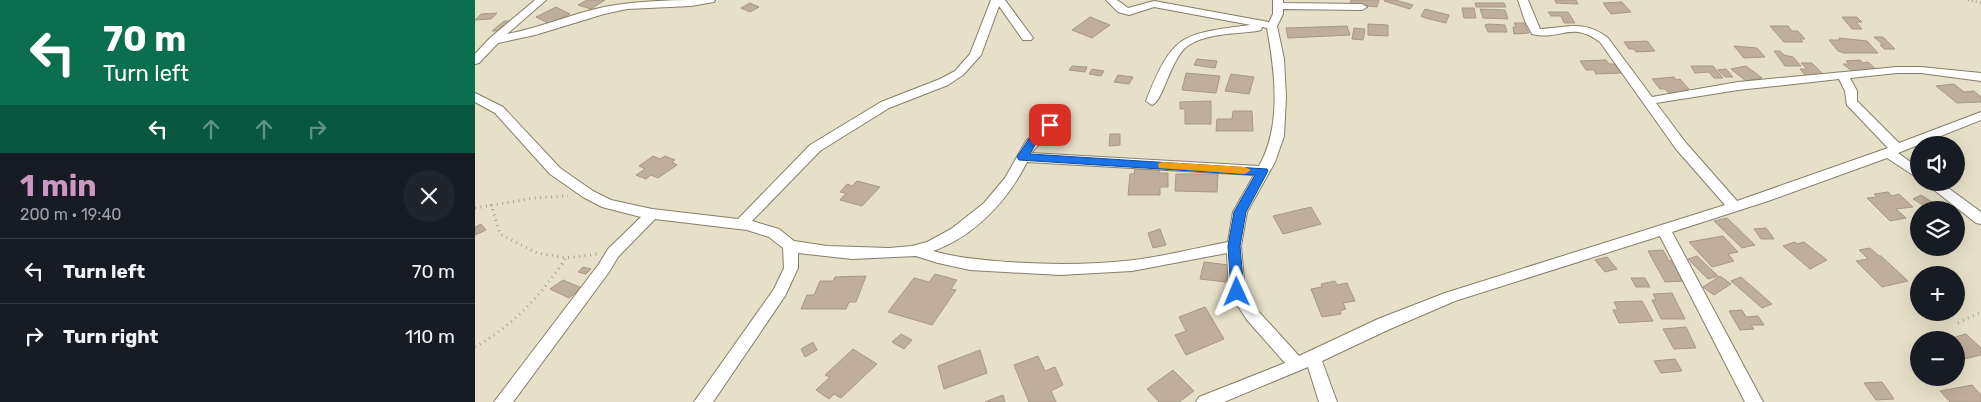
<!DOCTYPE html>
<html lang="en">
<head>
<meta charset="utf-8">
<style>
  body { margin:0; font-family:Rubik,sans-serif; background:#20242c; color:#f1f3f6; height:100vh; display:flex; flex-direction:column; font-size:19px; white-space:nowrap }
  * { box-sizing:border-box; margin:0 }
  p { font-size:16px; color:#9ea1a6 }
  .icon { flex:none; width:28px; height:28px; fill:none; stroke:currentColor; stroke-width:2; stroke-linecap:round; stroke-linejoin:round }
  .map { position:relative; flex:1; overflow:hidden }
  .panel { display:flex; flex-direction:column; background:#171b24; width:475px }
  .panel>* { flex:none }
  .top-card { background:#0b6e4f; color:#fff; overflow:hidden }
  .tools { position:absolute; left:1435px; top:136px; display:grid; gap:10px }
  .tools a { display:grid; place-items:center; width:55px; height:55px; border-radius:50%; background:#171b24; box-shadow:0 5px 20px #0002; font-size:25px }
  .pin { position:absolute; display:grid; place-items:center; width:42px; height:42px; color:#fff; margin:-21px; border-radius:10px; box-shadow:0 2px 8px #0006 }
  .me { position:absolute; width:55px; margin:-28px; rotate:359deg; stroke-linejoin:round; filter:drop-shadow(0 0 4px #0008) }
  .turn { display:flex; align-items:center; gap:18px; height:105px; padding:0 20px; font-size:22px }
  .turn .icon { width:65px; height:65px; stroke-width:2.5 }
  .turn b { display:block; font-size:35px; line-height:42px }
  .lanes { display:flex; align-items:center; height:48px; padding:0 20px; background:#0003; justify-content:center; gap:25px; direction:ltr }
  .lanes .off { opacity:.35 }
  .round { display:grid; place-items:center; flex:none; width:52px; height:52px; border-radius:26px; background:#20242c }
  .overview { display:flex; align-items:center; justify-content:space-between; height:85px; padding:0 20px }
  h1 { font-size:30px; font-weight:700; line-height:38px; color:#cc97c0 }
  ul { padding:0; list-style:none }
  li { display:flex; align-items:center; gap:15px; height:65px; padding:0 20px; border-top:1px solid #363941 }
  li div { flex:1 }
  li b { display:block; font-size:19px }
  li em { font-style:normal }
  main { display:flex; flex:1; min-height:0 }
  .map>svg:first-child { display:block }
</style>
</head>
<body>
<main>
<section class="panel">
<div class="top-card">
<div class="turn"><svg class="icon" aria-label="left" viewBox="0 0 24 24"><path d="M17 20v-9H6M10 6l-5 5 5 5"/></svg><div><b>70 m</b>Turn left</div></div>
<div class="lanes"><svg class="icon" aria-label="left" viewBox="0 0 24 24"><path d="M17 20v-9H6M10 6l-5 5 5 5"/></svg><svg class="icon off" aria-label="ahead" viewBox="0 0 24 24"><path d="M12 20V5M6 11l6-6 6 6"/></svg><svg class="icon off" aria-label="ahead" viewBox="0 0 24 24"><path d="M12 20V5M6 11l6-6 6 6"/></svg><svg class="icon off" aria-label="right" viewBox="0 0 24 24"><path d="M7 20v-9h11M14 6l5 5-5 5"/></svg></div>
</div>
<div class="overview"><div><h1>1 min</h1><p>200 m · 19:40</p></div><a class="round"><svg class="icon" aria-label="close" viewBox="0 0 24 24"><path d="M6 6l12 12M18 6L6 18"/></svg></a></div>
<ul>
<li><svg class="icon" aria-label="left" viewBox="0 0 24 24"><path d="M17 20v-9H6M10 6l-5 5 5 5"/></svg><div><b>Turn left</b></div><em>70 m</em></li>
<li><svg class="icon" aria-label="right" viewBox="0 0 24 24"><path d="M7 20v-9h11M14 6l5 5-5 5"/></svg><div><b>Turn right</b></div><em>110 m</em></li>
</ul>
</section>
<div class="map">
<svg width="1506" height="402" viewBox="0 0 1506 402">
  <rect width="100%" height="100%" fill="#e6e0c8"/>
  <path fill="#beae9b" stroke="#a89885" d="M112 0H130L116 9 103 5Z
    M876 0H904L902 7 875 4Z
    M911 0H920L938 5 935 9 909 1Z
    M1080 0H1101L1103 4 1081 3Z
    M1147 2 1156 12 1136 14 1128 3Z
    M275 3 284 7 275 12 266 8Z
    M1000 3H1029L1031 7H1001Z
    M81 7 95 14 75 24 61 17Z
    M987 8H999L1001 18H989Z
    M950 9 974 15 971 23 950 18 946 16Z
    M1005 9 1030 10 1033 19 1008 18Z
    M1073 12H1093L1100 23H1089L1086 16H1076Z
    M22 13 16 19 0 20 6 14Z
    M615 17 635 25 617 38 597 30Z
    M1367 17H1382L1387 22H1381L1387 29H1377Z
    M29 21H38L26 31H17Z
    M1039 23H1049L1054 33 1039 34 1038 27H1041Z
    M893 24 913 25V36L893 35Z
    M1013 24 1030 25 1032 32H1013L1010 25Z
    M872 26 875 35 813 38 811 28Z
    M1295 26H1313L1317 31H1323L1330 39H1325L1328 42H1309Z
    M879 28 890 29 888 40 877 39Z
    M1399 37H1408L1420 49H1409L1405 45H1408Z
    M1364 38 1392 41 1403 53H1369L1363 51 1354 40H1365Z
    M1172 41 1180 51 1161 52 1159 49H1154L1149 42Z
    M1259 46 1282 48 1290 57 1269 58Z
    M1299 51H1305L1309 55 1318 57 1326 66H1310Z
    M722 59 742 61 740 68 719 65Z
    M1131 60 1134 64H1140L1146 73 1121 74 1119 70H1111L1105 61Z
    M1385 60 1388 63 1393 62 1403 71 1379 73 1368 64H1374L1371 61Z
    M1326 63H1337L1349 75 1331 76 1325 69H1332Z
    M597 66 612 67 610 72 594 70Z
    M1216 66H1238L1248 78H1239L1234 72 1220 73Z
    M1271 66 1287 78 1271 81 1256 69Z
    M617 69 629 71 626 76 614 74Z
    M1251 69 1258 77H1250L1243 70Z
    M711 73 745 76 741 93 707 90Z
    M756 74 779 77 774 94 750 91Z
    M643 75 658 77 654 84 639 82Z
    M1199 77 1201 80 1205 79 1214 89 1209 90 1211 92 1194 93 1190 89H1185L1177 79Z
    M1479 84 1489 92 1499 91 1506 97V102L1482 103 1461 86Z
    M736 101V124H710V109H705V102Z
    M758 111H777L778 131H741L742 119H757Z
    M635 134H645V145L634 146Z
    M178 156 185 159 190 156 200 160 197 162 202 165 183 178 176 175 171 179 161 175 170 169 164 166Z
    M660 167H684V173H693V187H685V195H653L655 174H659Z
    M701 174H743L742 192 700 191Z
    M382 181 405 187 387 206 365 200 371 193 365 192 372 184 377 186Z
    M1413 192 1417 196 1424 194 1438 207 1421 209 1431 218 1415 221 1392 198 1402 197 1399 194Z
    M1446 195 1465 207 1456 210 1438 199Z
    M836 207 846 224 808 234 798 216Z
    M1252 218 1280 245 1267 248 1239 221Z
    M6 224 11 230 0 235V227Z
    M1291 228 1299 239H1286L1279 229Z
    M685 229 691 245 678 248 673 233Z
    M1248 236 1263 252 1253 254 1259 261 1237 267 1214 242Z
    M1320 242 1322 244 1329 242 1352 260 1335 269 1308 246Z
    M1395 248 1404 256H1406L1433 281 1407 287 1381 261 1393 259 1384 250Z
    M1188 250 1194 261 1199 260 1211 281 1190 282 1173 251Z
    M1222 256 1243 276 1233 279 1213 259Z
    M1132 257 1142 269 1130 272 1120 260Z
    M729 262 754 265 751 282 725 279Z
    M108 267 116 269 111 274 103 272Z
    M460 274 482 280 476 289 481 290 457 325 413 312 439 278 454 282Z
    M391 276 381 302H374L371 309H326L332 295H339L345 281H358L360 277Z
    M1245 276 1256 284 1239 295 1228 287Z
    M1266 277 1297 304 1287 308 1256 281Z
    M1156 278H1170L1175 287H1161Z
    M88 280 107 288 94 298 75 289Z
    M860 281 862 285 872 283 880 301 868 303 871 309 865 311 866 314 847 317 836 289 847 287 846 284Z
    M1197 293 1210 319H1186L1177 300H1181L1178 294Z
    M1167 301 1178 321 1144 323 1138 310H1143L1139 302Z
    M730 307 749 339 711 355 700 335 711 331 704 317Z
    M1267 310 1271 317 1283 316 1289 325H1276L1279 329 1265 330 1254 311Z
    M1211 327 1221 348 1199 349 1188 329Z
    M426 334 437 340 429 349 417 342Z
    M1491 334 1506 348V355L1481 361V340H1469Z
    M338 342 342 350 330 357 326 349Z
    M378 349 402 364 366 398 359 394 354 399 341 390 355 377 350 375Z
    M505 350 512 373 469 389 463 366Z
    M563 356 570 371 580 367 588 385 576 391 581 402H554L539 365Z
    M1200 359 1207 371 1186 373 1179 361Z
    M698 370 719 391 704 402H684L672 389Z
    M1407 382 1419 399 1401 400 1389 383Z
    M1497 385 1506 395V402H1475L1465 391Z
    M528 395 530 402H510Z"/>
  <g fill="none" stroke-linecap="round" stroke-linejoin="round">
    <g stroke="#857f69" stroke-width="2">
      <path id="street" d="M60 0H71L32 34C65 28 96 14 129 7 165 0 203 0 240 0L239 2 216 6 152 9 129 14 60 35 23 43 4 63 0 64V54L15 38Z
        M516 0H530L558 38 556 40H548L524 6 506 55 488 75 473 85 414 108 345 151 277 221 304 229 319 241 352 246 414 248 437 246 452 242 476 229 509 203 530 178 551 141 573 121 579 112 583 111 589 115 587 119 556 153 784 166C807 126 800 72 792 28L787 27 786 30 782 31C761 34 733 33 714 45 696 56 688 102 677 105L671 101C698 34 705 34 776 25L679 7 654 15 643 12 631 0H642L653 8 679 1 794 22 798 14V0H808V3L887 4 892 7 887 10 808 9V14L802 26 809 59 811 97 809 136 800 162 772 212 766 246 770 291 784 312 824 356 903 319 970 293 1250 205 1201 149 1125 42C1096 20 1085 41 1057 34L1050 21 1043 0H1053L1065 29C1093 28 1108 19 1133 38L1177 97 1263 82 1422 67H1446L1506 73V81L1446 73H1422L1375 78 1382 91V101L1424 143 1506 112V120L1423 153 1444 168V179L1412 158 1293 201 1197 232 1288 402H1270L1185 236 980 301 915 329 847 361 862 402H844L833 367 749 402H721L724 397 810 363 772 320 754 292 752 253 657 271 585 275 495 270 463 263 441 256 377 259 323 253V268L310 296 238 402H219L299 289 309 268 308 248 294 237 272 230 180 219 143 257 134 272 38 402H19L124 264 133 249 166 217 127 207 108 197 75 174 20 113 0 102V93L28 107 85 168 118 191 136 200 177 209 263 219 335 145 406 102 465 79 480 71 495 54ZM1364 79 1370 91 1372 105 1413 148 1262 201 1211 143 1181 103 1263 90ZM552 162 779 175 758 212 753 242C721 248 690 256 659 260 617 265 575 265 533 262 508 260 482 258 458 251 500 236 533 200 552 162Z
        M1449 182H1465L1506 212V224L1501 223Z"/>
    </g>
    <path stroke="#a9a491" stroke-width="2.5" stroke-dasharray="1 3" stroke-linecap="butt" d="M1493 0 1506 3"/>
    <path stroke="#a9a491" stroke-width="3" stroke-dasharray="1 4.5" stroke-linecap="butt" d="M16 204 25 234 62 253 91 258 123 254
      M0 208 60 198 93 196
      M1483 323 1506 312
      M0 347C39 325 66 295 91 258"/>
    <use href="#street" fill="#fff" fill-rule="evenodd"/>
  </g>
  <path fill="#1a73e8" stroke="#114b97" d="M575 122 580 125 560 145 555 154 792 169 793 171 771 212 765 246 769 292 767 296H758L756 292 753 246 759 212 780 175 544 160 542 157 553 140 571 123Z"/>
  <path fill="#f59e0b" d="M688 162 770 167 776 170 770 174 684 168 683 165 684 163Z"/>
</svg>
<div class="tools">
<a><svg class="icon" aria-label="sound" viewBox="0 0 24 24"><path d="M4 9h4l5-4v14l-5-4H4zM17 9q2 3 0 6"/></svg></a>
<a><svg class="icon" aria-label="layers" viewBox="0 0 24 24"><path d="M12 4l9 5-9 5-9-5zM3 14l9 5 9-5"/></svg></a>
<a>+</a>
<a>−</a>
</div>
<div class="pin" style="left:575px;top:125px;background:#d93025"><svg class="icon" aria-label="arrive" viewBox="0 0 24 24"><path d="M6 21V4h12l-3 4 3 4H6"/></svg></div>
<svg class="me" style="left:762px;top:292px" viewBox="-20 -20 40 40"><path d="M0-17L14 15 0 8-14 15z" fill="#1a73e8" stroke="#fff" stroke-width="4"/></svg>
</div>
</main>
</body>
</html>
